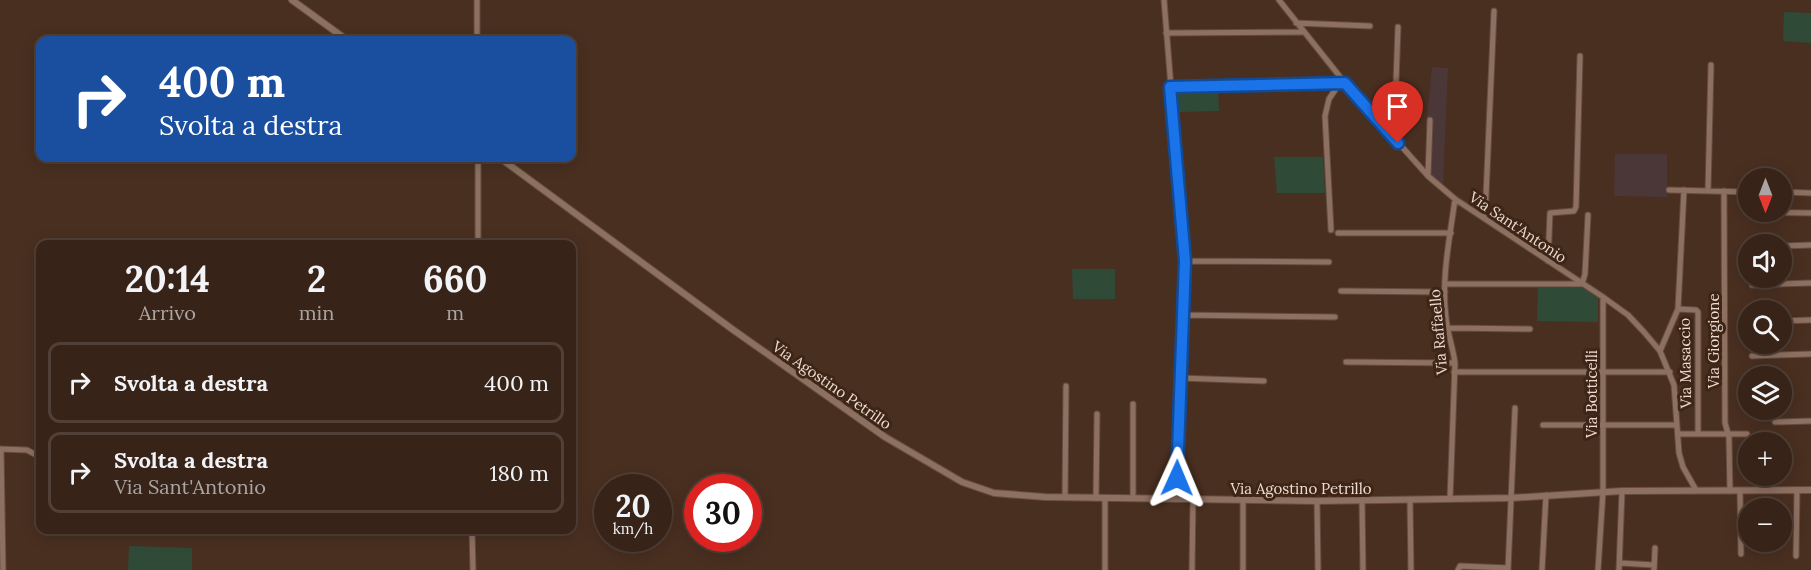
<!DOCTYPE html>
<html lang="it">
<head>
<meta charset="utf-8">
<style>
  body { margin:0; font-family:Lora,serif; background:#422f25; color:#f1f3f6; height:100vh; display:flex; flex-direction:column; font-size:22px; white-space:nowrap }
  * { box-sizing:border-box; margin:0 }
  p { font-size:20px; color:#aaa4a2 }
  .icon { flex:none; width:33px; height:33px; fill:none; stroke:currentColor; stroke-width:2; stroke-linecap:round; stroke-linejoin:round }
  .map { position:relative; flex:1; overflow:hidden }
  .details { position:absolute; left:36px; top:240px; width:540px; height:294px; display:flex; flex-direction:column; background:#372318; border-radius:12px; box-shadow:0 3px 15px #0003,0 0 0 2px #514037 }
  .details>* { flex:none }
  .guide { position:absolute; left:36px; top:36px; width:540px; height:126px; border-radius:12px; box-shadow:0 3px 15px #0003,0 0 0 2px #514037; background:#1a4fa0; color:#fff; overflow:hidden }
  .needle { width:39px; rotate:180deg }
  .fabs { position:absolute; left:1738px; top:168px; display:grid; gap:12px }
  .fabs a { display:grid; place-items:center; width:54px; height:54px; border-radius:50%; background:#372318; box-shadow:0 3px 15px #0003,0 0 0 2px #514037; font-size:30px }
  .speed { position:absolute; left:594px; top:474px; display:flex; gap:12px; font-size:30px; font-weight:700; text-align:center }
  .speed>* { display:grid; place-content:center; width:78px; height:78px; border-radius:50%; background:#372318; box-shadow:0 3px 15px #0003,0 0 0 2px #514037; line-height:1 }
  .speed small { font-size:15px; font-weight:400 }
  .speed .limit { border:9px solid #d22; background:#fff; color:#111 }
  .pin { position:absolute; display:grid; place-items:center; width:51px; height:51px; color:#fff; margin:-62px -26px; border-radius:50% 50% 50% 0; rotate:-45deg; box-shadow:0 0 6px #0007 }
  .pin .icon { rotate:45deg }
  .me { position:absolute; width:66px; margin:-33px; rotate:1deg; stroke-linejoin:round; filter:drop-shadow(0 0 4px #0008) }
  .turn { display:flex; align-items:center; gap:21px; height:126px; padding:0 24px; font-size:27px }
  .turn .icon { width:78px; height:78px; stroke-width:2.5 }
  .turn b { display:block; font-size:42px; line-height:51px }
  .eta { display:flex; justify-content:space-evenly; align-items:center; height:102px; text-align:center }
  .eta b { font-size:36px; font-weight:700; line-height:42px }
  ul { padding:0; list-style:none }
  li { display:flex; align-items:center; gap:18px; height:81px; margin:0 12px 9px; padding:0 12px; border:3px solid #514037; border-radius:12px }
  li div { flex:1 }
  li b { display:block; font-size:22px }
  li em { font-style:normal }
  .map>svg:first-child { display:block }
</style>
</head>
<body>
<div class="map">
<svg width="1811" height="570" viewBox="0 0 1811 570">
  <rect width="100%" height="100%" fill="#492f20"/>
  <path fill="#4c3738" d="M1432 67 1448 68 1443 185 1430 174 1432 118H1427Z
    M1615 154H1667V197L1614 196Z"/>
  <path fill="#304a38" d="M1784 12 1811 13V43L1783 41Z
    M1218 88 1219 111 1176 112V89Z
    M1274 157H1323L1325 193H1277Z
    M1072 269H1115V299H1073Z
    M1538 288H1583L1598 298V322L1537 321Z
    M129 546 192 548V570H128Z"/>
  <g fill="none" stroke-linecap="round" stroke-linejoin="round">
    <g stroke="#634d41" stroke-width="7">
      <path id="minor" d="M1164 0 1185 261 1177 499
        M1279 0 1345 83 1428 176 1455 199 1603 297 1628 315 1644 332 1660 351 1674 385 1679 453 1683 467 1696 490
        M1296 23 1370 26
        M1166 33 1303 32
        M477 40V0
        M1170 87 1345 83
        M1394 138 1398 27
        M478 158V244
        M1428 176 1430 120
        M1669 190 1749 192
        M1708 191 1711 65
        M1724 191 1725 423 1729 437 1730 491
        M1782 192 1811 193
        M1752 212 1811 213
        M1485 219 1494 11
        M1331 230 1325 116 1329 99 1339 84
        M1338 233H1451
        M1782 246 1811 245
        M1185 261 1329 262
        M1548 261 1550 213 1574 211 1576 207 1580 56
        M1445 284H1582L1585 274 1588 215
        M1752 285 1811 283
        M1341 291 1445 292
        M1678 309 1696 310 1698 312V434
        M1183 315 1335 317
        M1782 321 1811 320
        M1449 328 1530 329
        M1660 351 1678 309 1684 190
        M1752 356 1811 354
        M1346 362 1455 363
        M1454 372H1670
        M1180 378 1264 381
        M1133 404V498
        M1775 422 1811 421
        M1543 425H1677
        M1678 434H1747
        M0 449 27 450 40 457
        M1 449 3 570
        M1740 491 1741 554
        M1065 497 1066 386
        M1096 498 1097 414
        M1450 499 1455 363C1453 347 1447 332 1446 317 1441 278 1450 237 1455 199
        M1362 500 1363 570
        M1410 500 1411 570
        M1317 501 1318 570
        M472 530 473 570
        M1796 556 1797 490
        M1620 563 1654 565
        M1105 570V498
        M1192 570 1193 499
        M1243 570V500
        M1458 570 1460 566 1508 568
        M1508 570 1515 408
        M1542 570 1546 495
        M1598 570 1603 492V297
        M1619 570 1622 491
        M1654 570 1655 548"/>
    </g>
    <g stroke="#634d41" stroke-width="8">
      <path id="tertiary" d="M292 0 347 40
        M500 158 732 329 885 437 962 482 994 493 1045 497 1317 501 1511 498 1622 491 1811 490"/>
    </g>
    <use href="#minor" stroke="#8e7060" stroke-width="5"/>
    <use href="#tertiary" stroke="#8e7060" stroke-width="6"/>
  </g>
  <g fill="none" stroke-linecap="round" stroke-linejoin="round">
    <g stroke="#114b97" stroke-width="15">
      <path id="route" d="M1177 478 1185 261 1170 87 1345 83 1398 143"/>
    </g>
    <use href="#route" stroke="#1a73e8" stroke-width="10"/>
  </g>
  <g text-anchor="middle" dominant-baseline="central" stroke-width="6" stroke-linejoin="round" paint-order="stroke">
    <g font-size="15" fill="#ecdbd2" stroke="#3e2516">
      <text transform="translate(1518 227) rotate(34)">Via Sant'Antonio</text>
      <text transform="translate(1438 332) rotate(-95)">Via Raffaello</text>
      <text transform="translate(1713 341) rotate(-90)">Via Giorgione</text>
      <text transform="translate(1685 363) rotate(-91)">Via Masaccio</text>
      <text transform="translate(832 385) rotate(35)">Via Agostino Petrillo</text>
      <text transform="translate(1591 394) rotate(-90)">Via Botticelli</text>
      <text x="1301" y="488">Via Agostino Petrillo</text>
    </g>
  </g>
</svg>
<div class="fabs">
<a><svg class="needle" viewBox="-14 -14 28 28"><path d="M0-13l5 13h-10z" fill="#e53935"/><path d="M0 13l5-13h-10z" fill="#aaa4a2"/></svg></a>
<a><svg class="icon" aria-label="sound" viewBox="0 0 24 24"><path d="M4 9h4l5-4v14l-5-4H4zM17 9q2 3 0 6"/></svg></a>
<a><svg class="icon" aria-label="search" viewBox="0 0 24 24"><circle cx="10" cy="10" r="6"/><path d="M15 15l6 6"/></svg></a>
<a><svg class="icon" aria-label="layers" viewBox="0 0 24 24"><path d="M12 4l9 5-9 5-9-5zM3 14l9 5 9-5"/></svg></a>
<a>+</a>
<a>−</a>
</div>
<div class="speed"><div>20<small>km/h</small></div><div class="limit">30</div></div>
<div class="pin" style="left:1398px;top:143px;background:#d93025"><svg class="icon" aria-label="arrive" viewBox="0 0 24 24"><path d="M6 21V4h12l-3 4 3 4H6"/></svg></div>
<svg class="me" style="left:1177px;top:478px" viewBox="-20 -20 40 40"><path d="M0-17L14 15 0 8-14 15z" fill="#1a73e8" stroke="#fff" stroke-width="4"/></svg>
<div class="guide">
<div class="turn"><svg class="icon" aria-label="right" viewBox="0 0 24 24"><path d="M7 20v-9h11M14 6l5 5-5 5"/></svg><div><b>400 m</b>Svolta a destra</div></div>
</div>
<section class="details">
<div class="eta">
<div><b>20:14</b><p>Arrivo</p></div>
<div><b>2</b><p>min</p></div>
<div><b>660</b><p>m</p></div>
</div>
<ul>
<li><svg class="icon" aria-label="right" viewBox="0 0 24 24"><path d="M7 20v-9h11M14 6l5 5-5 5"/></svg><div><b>Svolta a destra</b></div><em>400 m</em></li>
<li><svg class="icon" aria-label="right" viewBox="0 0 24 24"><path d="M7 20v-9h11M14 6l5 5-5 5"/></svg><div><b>Svolta a destra</b><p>Via Sant'Antonio</p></div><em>180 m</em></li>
</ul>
</section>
</div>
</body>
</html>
